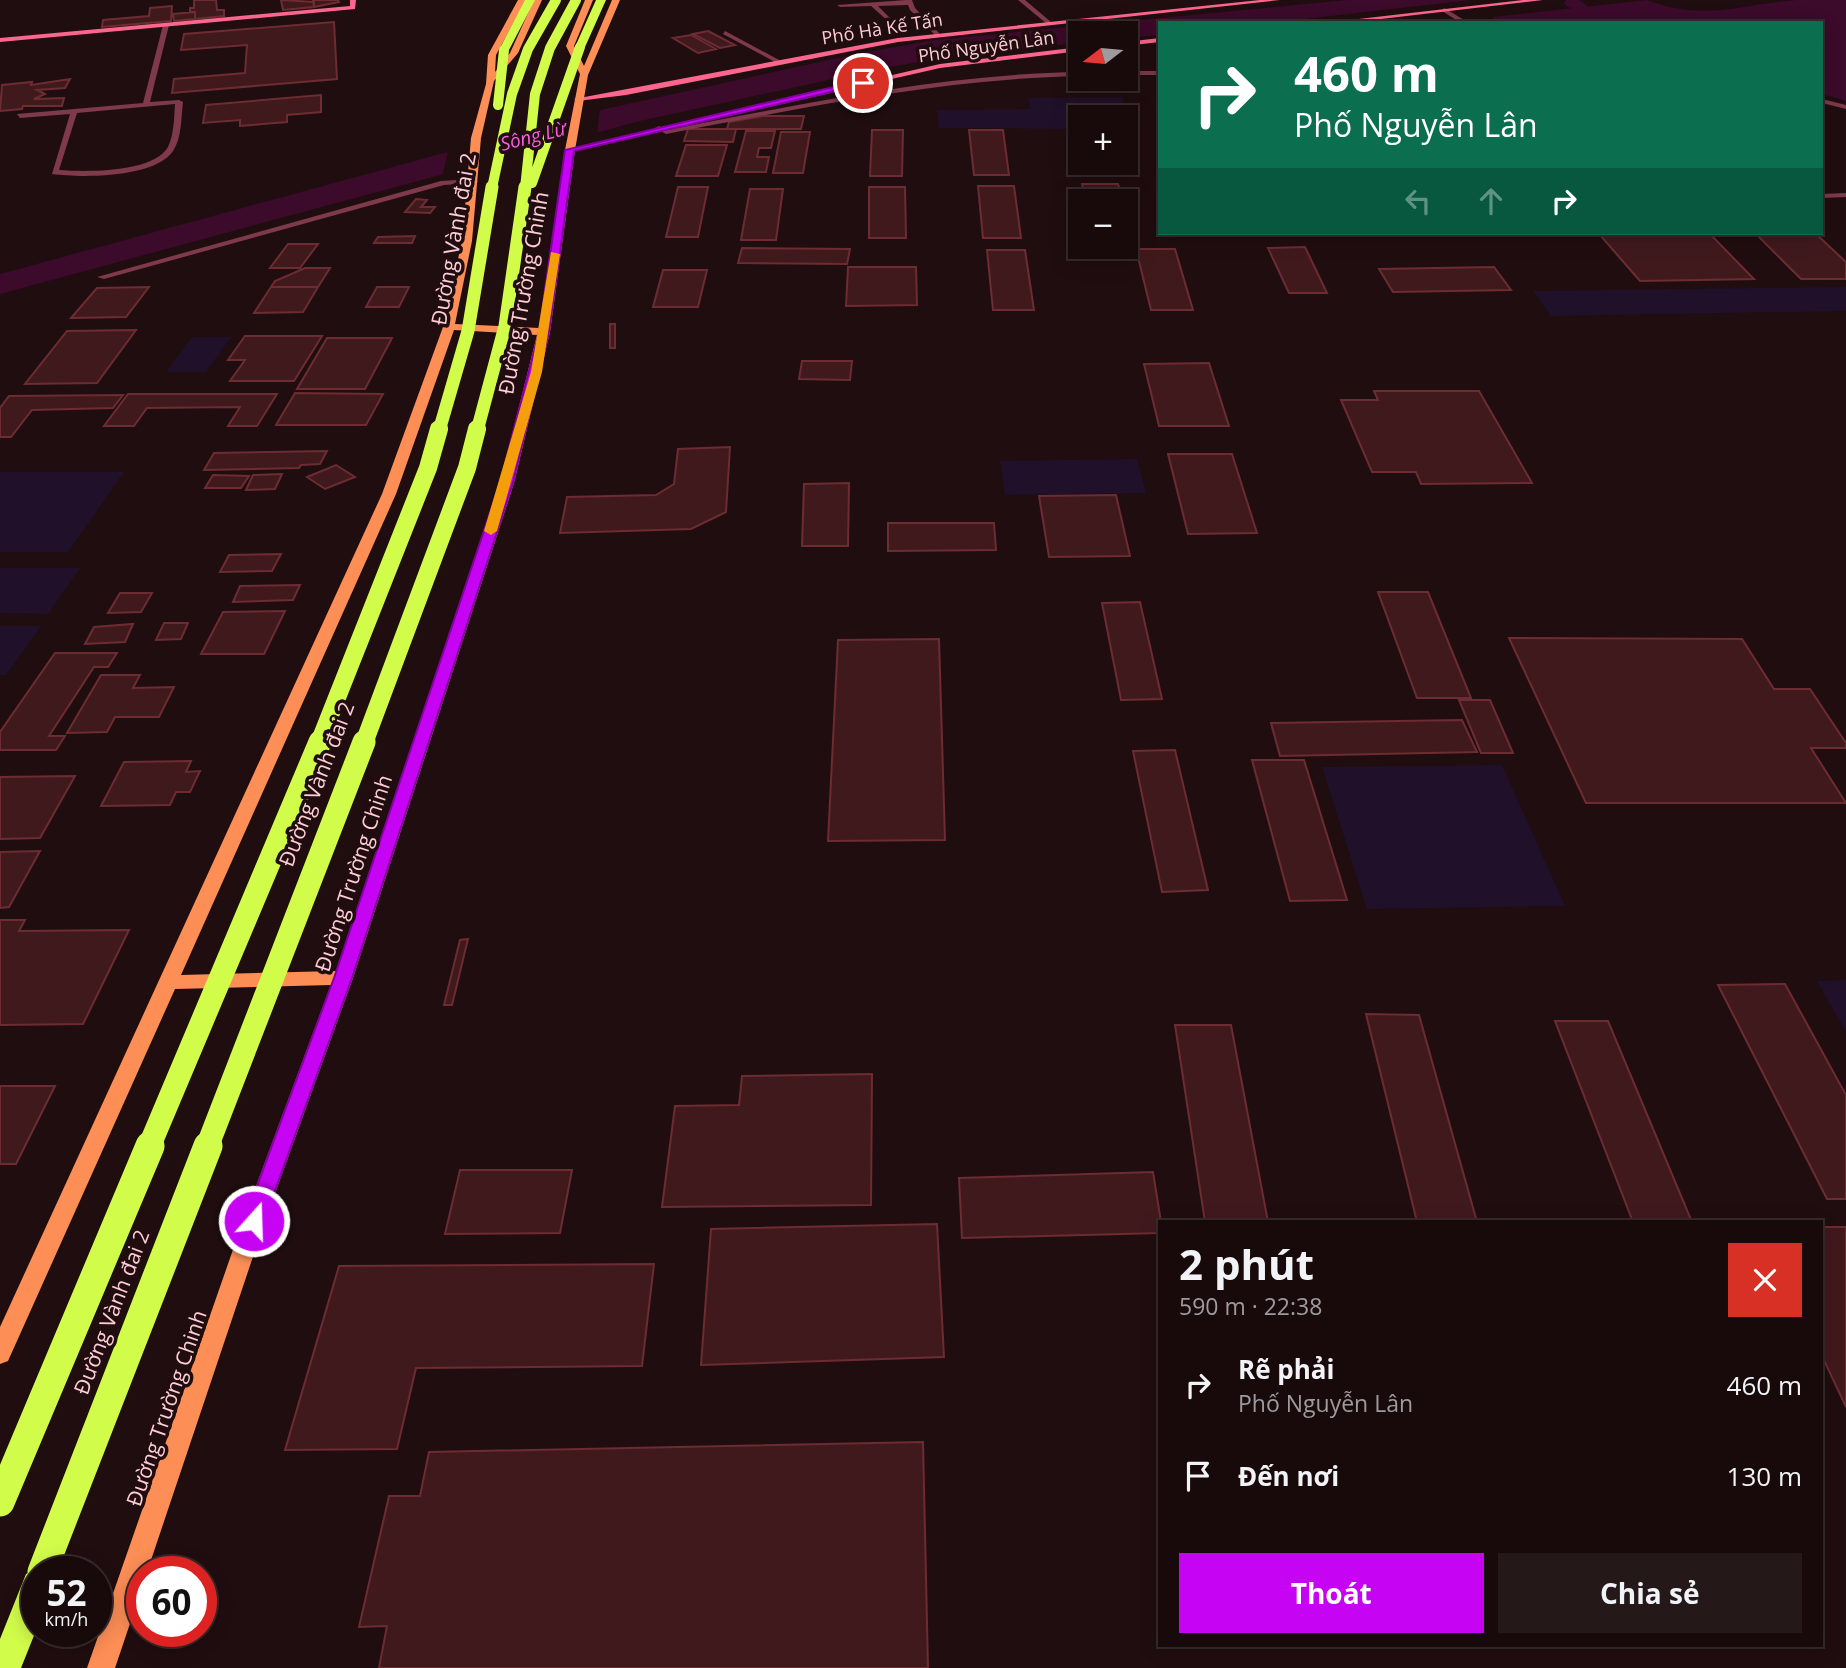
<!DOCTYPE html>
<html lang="vi">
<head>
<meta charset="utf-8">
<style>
  body { margin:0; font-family:"Open Sans",sans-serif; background:#251819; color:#f1f3f6; height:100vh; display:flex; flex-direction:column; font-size:26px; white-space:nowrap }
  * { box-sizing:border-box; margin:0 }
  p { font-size:23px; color:#9f9a9d }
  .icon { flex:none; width:38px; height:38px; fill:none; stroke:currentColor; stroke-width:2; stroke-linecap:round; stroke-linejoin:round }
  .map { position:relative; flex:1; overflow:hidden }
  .details { position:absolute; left:1158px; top:1220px; width:665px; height:427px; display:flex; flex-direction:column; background:#180a0b; border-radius:0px; box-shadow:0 4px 18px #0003,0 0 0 2px #362b2c }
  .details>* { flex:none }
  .guide { position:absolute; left:1158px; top:21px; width:665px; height:214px; border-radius:0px; box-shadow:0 4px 18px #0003,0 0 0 2px #362b2c; background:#0b6e4f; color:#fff; overflow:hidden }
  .needle { width:46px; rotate:254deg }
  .buttons { position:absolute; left:1068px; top:21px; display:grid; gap:14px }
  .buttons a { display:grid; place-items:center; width:70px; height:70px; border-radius:0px; background:#180a0b; box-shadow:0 4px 18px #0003,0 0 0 2px #362b2c; font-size:35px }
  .speed { position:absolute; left:21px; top:1556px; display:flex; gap:14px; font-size:35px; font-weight:700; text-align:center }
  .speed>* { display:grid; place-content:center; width:91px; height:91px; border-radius:50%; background:#180a0b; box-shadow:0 4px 18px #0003,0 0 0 2px #362b2c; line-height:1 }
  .speed small { font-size:18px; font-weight:400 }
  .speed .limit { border:10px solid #d22; background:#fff; color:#111 }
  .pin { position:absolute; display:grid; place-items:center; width:60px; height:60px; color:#fff; margin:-30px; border:4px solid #fff; border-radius:50%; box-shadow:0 2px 7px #0007 }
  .me { position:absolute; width:77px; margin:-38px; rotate:20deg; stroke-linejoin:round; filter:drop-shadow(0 0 5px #0008) }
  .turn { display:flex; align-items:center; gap:24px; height:147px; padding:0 21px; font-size:32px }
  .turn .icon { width:91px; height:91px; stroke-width:2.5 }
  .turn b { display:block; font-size:49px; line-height:60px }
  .lanes { display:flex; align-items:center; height:66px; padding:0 21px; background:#0003; justify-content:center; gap:35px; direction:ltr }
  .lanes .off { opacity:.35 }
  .round { display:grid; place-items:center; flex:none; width:74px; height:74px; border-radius:0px; background:#251819 }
  .summary { display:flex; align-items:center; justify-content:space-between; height:119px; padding:0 21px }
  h1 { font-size:42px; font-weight:700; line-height:52px }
  .cta { display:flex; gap:14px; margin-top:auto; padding:14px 21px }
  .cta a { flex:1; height:80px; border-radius:0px; background:#c604f3; color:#fff; font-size:28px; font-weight:700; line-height:80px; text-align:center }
  .cta a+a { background:#251819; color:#f1f3f6 }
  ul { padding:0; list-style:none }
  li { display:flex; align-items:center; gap:21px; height:91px; padding:0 21px }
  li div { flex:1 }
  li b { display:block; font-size:26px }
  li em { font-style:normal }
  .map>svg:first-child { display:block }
</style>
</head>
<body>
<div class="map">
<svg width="1846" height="1668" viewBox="0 0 1846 1668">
  <rect width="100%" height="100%" fill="#200d0f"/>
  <path fill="#21102a" d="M1122 97 1133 129H1125V117H1080V129L939 128 937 110 1030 109 1028 98Z
    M1846 287V311L1551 316 1533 291Z
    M192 337H231L206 372H166Z
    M1137 459 1146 493 1005 495 1000 461Z
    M0 472H124L68 552H0Z
    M0 568H80L48 614 0 613Z
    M0 626H41L6 675H0Z
    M1502 765 1565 906 1367 909 1322 767Z
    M1846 980V1032L1817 981Z"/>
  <path fill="#3c0a2a" d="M1346 0H1471L1269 23H1160V35L1125 38V33H1080V43L966 54 879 69 640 121 0 294V274L609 108 861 53 935 40Z
    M1647 0C1705 22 1740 4 1797 0 1813 0 1830 0 1846 0V101L1822 94V23H1497L1493 17Z"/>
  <path fill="#200d0f" d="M600 106 597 136 442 177 449 147Z"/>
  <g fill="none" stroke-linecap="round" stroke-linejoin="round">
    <path fill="#3c0a2a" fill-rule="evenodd" d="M1566 0H1579L1589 7 1587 10C1579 12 1569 10 1564 3Z"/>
  </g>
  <path fill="#40191d" stroke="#6c2c31" stroke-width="2" d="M194 0H216L217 10H224V16L195 19V12H190V8H194Z
    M281 0 314 2V7L283 10Z
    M313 0H338L339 2 314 7Z
    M172 6 171 21 102 27 103 20 149 16 150 8Z
    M195 12V19L174 21 173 14Z
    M334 22 337 79 172 93 174 79 245 73 247 45 181 50 184 34Z
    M708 31 735 45 720 48 693 34Z
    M691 35 716 49 698 53 673 38Z
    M70 79 65 88 37 90 45 94 34 99 64 98 62 106H23L22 109 0 111 2 85 32 82 31 85Z
    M321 95V112L287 115V122L240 126V120L203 123 206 105Z
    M763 116H804L801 129H727L729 122Z
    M688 129H736L733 142 684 141Z
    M1071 129H1080V163H1111L1114 173H1082Z
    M872 130H903L902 176H870Z
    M969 130H1003L1009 175H974Z
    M746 131H775L771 148H759L757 157H769L766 172H735Z
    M781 132H810L803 173H773Z
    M686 145H727L718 176H676Z
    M1082 184H1118L1123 201H1086Z
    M978 186H1014L1021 238H983Z
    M678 187H708L698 237H666Z
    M869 187H905L906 238H869Z
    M750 189H783L776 240H741Z
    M416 199 427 200 421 207H435L430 213 405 212Z
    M1624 233H1709L1754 279 1640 281 1600 235H1626Z
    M1755 233H1815L1846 262V279H1801Z
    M415 236 412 243H374L378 237Z
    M288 244H318L300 268H270Z
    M1305 247 1327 293H1289L1268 248Z
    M742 248 850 249 847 264 738 263Z
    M1136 249H1175L1193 310H1151Z
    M987 250H1025L1034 310H993Z
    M848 267H916L917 305 846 306Z
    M1494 267 1511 290 1393 292 1379 269Z
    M305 268H330L318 287H271L275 281Z
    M663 270H707L698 307H653Z
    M149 287 126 317 71 318 97 288Z
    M271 287H318L303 312 254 313Z
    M377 287H409L399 307H366Z
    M610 324H615V348H610Z
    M136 330 97 383 25 384 67 331Z
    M245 336H322L294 381H230L245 360H228Z
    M327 338H392L365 389H297Z
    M802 361H852L850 380 799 379Z
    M1209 363 1229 426H1159L1144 364Z
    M1374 391H1479L1532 483 1421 484 1416 472H1372L1341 400H1378Z
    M295 393 383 394 366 425H276Z
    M128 394H277L257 426H228L240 407 147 408 134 426H104Z
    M123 395 113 408 32 410 11 437H0V408L9 396Z
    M730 447 726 512 691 529 560 533 567 497 656 495 674 484 678 449Z
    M327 451 320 464 301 465 299 468 204 470 214 453Z
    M1168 454H1232L1257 533 1188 534Z
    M336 465 355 477 325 489 307 477Z
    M282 474 275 489 246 490 253 475Z
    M213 475 249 476 241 488H205Z
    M849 483 848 546H802L804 484Z
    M1116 495 1130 556 1049 557 1039 496Z
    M888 523H994L996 550 888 551Z
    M281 554 272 571 220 572 229 555Z
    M300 585 293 600 233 602 240 586Z
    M1378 592H1428L1471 698H1417Z
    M120 593H152L141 612 108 613Z
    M1140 602 1162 699 1121 700 1102 603Z
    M285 611 264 654H201L223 612Z
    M164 623H188L181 639 156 640Z
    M133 624 125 642 85 644 94 627Z
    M1509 638 1742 639 1774 689H1810L1846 743V748H1811L1846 803H1586Z
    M939 639 945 840 828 841 838 640Z
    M55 653H117L108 667H94L49 736H65L56 750H0V732Z
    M101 675H140L133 688 174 687 159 717H115L107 732 67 733Z
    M1459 700H1490L1513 753H1481Z
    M1462 720 1477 752 1280 756 1271 723Z
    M1175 750 1208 890 1162 892 1133 751Z
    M1252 760H1304L1347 900 1290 901Z
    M191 761 186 772 200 771 190 792H176L170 805 101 806 124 762Z
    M75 776 40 838 0 839V777Z
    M40 851 9 907 0 908V852Z
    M0 920H25L19 931 129 930 83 1024 0 1025Z
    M468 939 452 1005H444L460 940Z
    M1785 984 1846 1095V1199H1827L1718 985Z
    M1366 1014 1419 1015 1477 1222H1417Z
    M1555 1021H1608L1692 1222H1633Z
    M1175 1025H1231L1268 1222H1205Z
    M872 1074 871 1205 662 1207 675 1106 739 1105 742 1076Z
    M0 1086H55L16 1164H0Z
    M460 1170H572L560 1233 445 1234Z
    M1153 1172 1161 1222 1160 1233 962 1238 959 1178Z
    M937 1224 944 1357 701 1365 711 1229Z
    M1822 1227H1846V1407L1822 1356Z
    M654 1264 642 1366 416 1368 397 1449 285 1450 339 1266Z
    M923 1442 928 1668H379L387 1626 359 1627 389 1496H420L429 1452Z"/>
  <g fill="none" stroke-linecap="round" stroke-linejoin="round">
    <path fill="#7e394a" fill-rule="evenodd" d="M906 0H912L915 8 939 33V35H935L910 10 908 5 878 6 892 20 889 22 871 6 840 7 837 5Z
      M1018 0H1025L1051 22V24H1047Z
      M1444 8 1446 9 1469 23H1461L1442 11Z
      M166 23 169 25 150 102 179 100 183 102C181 117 182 138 173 151 155 178 82 178 52 174L70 114 20 118 17 114 143 103 163 25ZM175 104C174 118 174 135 168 147 153 173 86 172 59 170L77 113Z
      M725 31 781 61 782 62 777 63 723 34Z
      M1125 71H1160V75H1125Z
      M1080 72V76C940 79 803 108 666 134L655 128 659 126 667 130C804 104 940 74 1080 72Z
      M1822 99 1846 105V109L1822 103Z
      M474 179 478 181 477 183 444 185 104 279 97 277 441 181Z
      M1846 193V197L1822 198V194Z"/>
    <path fill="#fc658d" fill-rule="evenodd" d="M350 0H356L355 9 0 42V38L350 6Z
      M1260 0H1280L898 42 626 95 578 101 574 99 898 38Z
      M1523 0H1543L1347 23H1324Z
      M1160 38V42L1125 46V42Z
      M1080 47V51L940 68 570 152 566 150 940 64Z"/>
    <path fill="#fc8e56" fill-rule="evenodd" d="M518 0H526L496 55 495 72 510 53 534 0H542L518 53 494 81 481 138 472 241 455 324 539 328 565 150 580 74 566 46 585 0H593L574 46 584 66 612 0H620L588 75 575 150 550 332 514 483 353 978 265 1221 147 1572H142V1588L115 1668H87L243 1221 331 985 175 989 8 1361 0 1364V1327L382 494 443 327 462 241 471 138 486 84 488 55ZM454 330 537 335 500 483 336 971 181 975 396 494Z"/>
    <path fill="#d2fc4a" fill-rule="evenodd" d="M525 0H535L509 50 501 52 499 50Z
      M596 0H606L585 47 577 49 575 47Z
      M37 1569 43 1572H37V1628L21 1668H0V1639L26 1574Z"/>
    <path stroke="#d2fc4a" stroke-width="10" d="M498 105 504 50
      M532 183 580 47
      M492 188 512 94 528 49 556 0
      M525 188 535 94 550 48 576 0"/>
    <path stroke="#d2fc4a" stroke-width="13" d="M439 431 468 331 492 187
      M477 431 505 326 525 187"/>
    <path stroke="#d2fc4a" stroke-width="18" d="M319 743 428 468 439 429
      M364 743 467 468 477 429"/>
    <path stroke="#d2fc4a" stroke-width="23" d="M149 1147 320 742
      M207 1147 364 742"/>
    <path stroke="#d2fc4a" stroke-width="29" d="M0 1502 150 1146
      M42 1572 208 1146"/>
  </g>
  <path fill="#c604f3" stroke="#81039e" stroke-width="2" d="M863 80 866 84 574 151 549 332 513 483 352 978 264 1221 261 1227 254 1229 247 1227 244 1221 334 978 500 483 539 332 565 150Z"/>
  <path fill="#f59e0b" d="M551 252 560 254 542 372 497 531 491 535 484 531 531 372Z"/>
  <g text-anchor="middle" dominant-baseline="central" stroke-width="7" stroke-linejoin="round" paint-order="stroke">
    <g font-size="18" fill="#fecdd5" stroke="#200d0f">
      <text transform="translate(882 28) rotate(-9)">Phố Hà Kế Tấn</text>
      <text transform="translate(986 46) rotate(-8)">Phố Nguyễn Lân</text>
    </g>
    <g font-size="19" font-style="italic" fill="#fc5de0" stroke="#200d0f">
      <text transform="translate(533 136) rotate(-14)">Sông Lừ</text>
    </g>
    <g font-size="21" fill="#fecdd5" stroke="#200d0f">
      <text transform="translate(453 239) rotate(-80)">Đường Vành đai 2</text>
      <text transform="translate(523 293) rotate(-80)">Đường Trường Chinh</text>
      <text transform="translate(316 784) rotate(-69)">Đường Vành đai 2</text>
      <text transform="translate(353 873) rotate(-72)">Đường Trường Chinh</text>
      <text transform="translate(111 1312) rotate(-69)">Đường Vành đai 2</text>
      <text transform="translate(166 1408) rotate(-71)">Đường Trường Chinh</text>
    </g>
  </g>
</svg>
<div class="buttons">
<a><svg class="needle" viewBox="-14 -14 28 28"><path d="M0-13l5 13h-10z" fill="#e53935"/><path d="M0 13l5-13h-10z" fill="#9f9a9d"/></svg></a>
<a>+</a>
<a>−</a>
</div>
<div class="speed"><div>52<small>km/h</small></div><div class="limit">60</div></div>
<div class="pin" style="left:863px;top:83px;background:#d93025"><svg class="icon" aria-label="arrive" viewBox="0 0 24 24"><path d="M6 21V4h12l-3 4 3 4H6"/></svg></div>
<svg class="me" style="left:254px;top:1221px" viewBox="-20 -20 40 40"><circle r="17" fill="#c604f3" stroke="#fff" stroke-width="3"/><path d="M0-11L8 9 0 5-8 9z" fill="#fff"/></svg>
<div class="guide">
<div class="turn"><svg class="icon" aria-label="right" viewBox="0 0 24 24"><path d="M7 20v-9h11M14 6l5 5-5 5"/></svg><div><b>460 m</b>Phố Nguyễn Lân</div></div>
<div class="lanes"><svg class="icon off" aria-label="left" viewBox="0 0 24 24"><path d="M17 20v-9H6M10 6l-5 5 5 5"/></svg><svg class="icon off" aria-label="ahead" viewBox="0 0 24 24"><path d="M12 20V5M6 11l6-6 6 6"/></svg><svg class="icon" aria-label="right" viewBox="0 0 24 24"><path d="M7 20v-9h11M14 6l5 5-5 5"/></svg></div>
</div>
<section class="details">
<div class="summary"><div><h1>2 phút</h1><p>590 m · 22:38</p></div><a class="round" style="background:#d93025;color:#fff"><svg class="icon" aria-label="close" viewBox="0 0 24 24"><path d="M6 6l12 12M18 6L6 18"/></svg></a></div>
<ul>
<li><svg class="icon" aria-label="right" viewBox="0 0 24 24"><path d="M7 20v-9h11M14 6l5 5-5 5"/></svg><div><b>Rẽ phải</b><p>Phố Nguyễn Lân</p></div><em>460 m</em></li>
<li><svg class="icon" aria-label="arrive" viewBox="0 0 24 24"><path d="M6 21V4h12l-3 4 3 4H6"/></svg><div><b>Đến nơi</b></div><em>130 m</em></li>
</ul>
<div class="cta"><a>Thoát</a><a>Chia sẻ</a></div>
</section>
</div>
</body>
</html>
